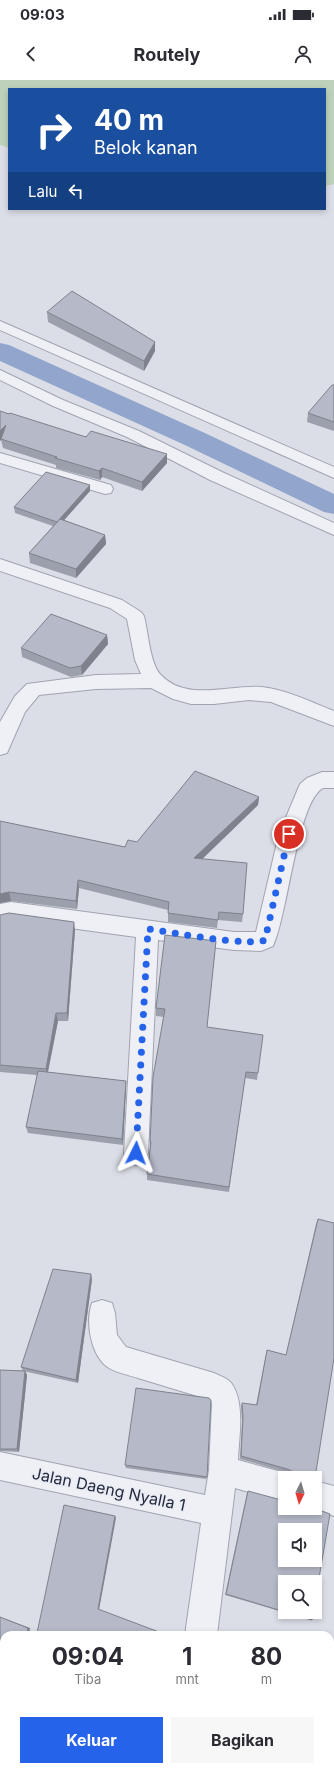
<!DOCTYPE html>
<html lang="id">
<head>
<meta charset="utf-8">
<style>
  body { margin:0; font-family:Inter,sans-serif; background:#f7f7f7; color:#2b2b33; height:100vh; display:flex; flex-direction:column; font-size:15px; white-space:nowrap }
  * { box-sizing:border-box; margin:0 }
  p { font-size:13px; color:#7c7c81 }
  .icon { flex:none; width:22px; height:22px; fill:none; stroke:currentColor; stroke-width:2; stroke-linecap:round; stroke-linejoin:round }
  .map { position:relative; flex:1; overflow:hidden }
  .side { position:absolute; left:0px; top:1551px; width:334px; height:140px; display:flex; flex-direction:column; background:#fff; border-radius:12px 12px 0 0; box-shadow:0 2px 6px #0003 }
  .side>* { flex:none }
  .banner { position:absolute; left:8px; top:8px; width:318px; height:122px; border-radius:0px; box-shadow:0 2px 6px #0003; background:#1a4fa0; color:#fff; overflow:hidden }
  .needle { width:26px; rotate:185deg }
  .fabs { position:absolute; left:278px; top:1391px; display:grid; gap:8px }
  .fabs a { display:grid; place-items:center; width:44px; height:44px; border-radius:0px; background:#fff; box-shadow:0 2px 6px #0003; font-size:20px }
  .pin { position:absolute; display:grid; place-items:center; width:34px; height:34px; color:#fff; margin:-17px; border:2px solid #fff; border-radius:50%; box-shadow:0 1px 4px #0007 }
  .me { position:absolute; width:44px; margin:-22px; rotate:3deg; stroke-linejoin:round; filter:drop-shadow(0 0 3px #0008) }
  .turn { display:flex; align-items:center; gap:14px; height:84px; padding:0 20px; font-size:18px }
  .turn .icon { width:52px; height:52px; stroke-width:2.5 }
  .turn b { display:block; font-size:28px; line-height:34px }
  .then { display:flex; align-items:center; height:38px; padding:0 20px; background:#0003; gap:8px; font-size:15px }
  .eta { display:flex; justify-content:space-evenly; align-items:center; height:68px; text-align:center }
  .eta b { font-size:24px; font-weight:700; line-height:28px }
  .cta { display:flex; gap:8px; margin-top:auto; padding:8px 20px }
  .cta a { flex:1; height:46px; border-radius:0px; background:#2563eb; color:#fff; font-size:16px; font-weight:700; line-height:46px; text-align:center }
  .cta a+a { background:#f7f7f7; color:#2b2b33 }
  .status { display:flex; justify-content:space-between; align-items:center; height:28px; padding:0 20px; background:#fff; direction:ltr }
  .status svg { height:11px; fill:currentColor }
  header { display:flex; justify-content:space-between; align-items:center; height:52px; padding:0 20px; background:#fff; font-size:18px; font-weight:700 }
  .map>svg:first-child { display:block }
</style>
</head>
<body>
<div class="status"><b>09:03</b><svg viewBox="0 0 49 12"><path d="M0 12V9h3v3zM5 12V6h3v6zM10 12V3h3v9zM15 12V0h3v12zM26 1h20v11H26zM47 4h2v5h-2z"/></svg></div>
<header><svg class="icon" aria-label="back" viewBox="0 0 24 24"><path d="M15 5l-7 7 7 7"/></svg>Routely<svg class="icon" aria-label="person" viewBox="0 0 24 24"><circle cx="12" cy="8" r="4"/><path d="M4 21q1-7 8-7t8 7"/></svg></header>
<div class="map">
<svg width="334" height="1691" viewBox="0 0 334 1691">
  <rect width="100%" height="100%" fill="#dbdee7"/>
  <path fill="#bed2bb" d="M0 0H334V104L325 106V9H9V68L0 65Z"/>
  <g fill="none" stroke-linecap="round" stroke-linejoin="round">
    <path fill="#92a5cc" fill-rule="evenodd" d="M0 263 9 265 207 354 334 414V434L324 432 187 366 0 281Z"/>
    <g stroke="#a0a4b1" stroke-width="2">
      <path id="minor" d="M0 241 334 387V398L0 250Z
        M0 290 63 320 139 351 222 392 334 443V455L210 400 127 357 53 326 0 300Z
        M0 373 111 405 113 409 111 413 105 414 0 383Z
        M0 479 122 520 141 532 144 536C148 551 150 583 160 594 186 623 230 604 262 607 287 610 311 622 334 631V646L271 622 249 620 214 624H191L173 619 151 608 96 609 39 615 25 632 7 673 0 675V642L15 616 27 604 96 595 141 594 135 580 127 539 110 528 0 491Z
        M322 692H334V708H323C297 722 288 835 273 866L261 871 234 870 158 860 148 1073 145 1081 136 1085 127 1081 124 1073 136 857 11 840 0 842V824L11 822 234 852H256L279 754 300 704 307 698Z
        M102 1220 112 1223 115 1233 117 1255 126 1267 214 1293C220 1296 228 1298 232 1304 245 1323 239 1357 238 1380L285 1393 295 1398H285V1423L235 1408 217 1555H185L201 1443 0 1400V1372L205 1415 209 1390 212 1323 207 1319C184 1312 161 1305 138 1298 129 1295 117 1293 109 1288 91 1277 85 1242 92 1223Z
        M315 1401 334 1406V1436L309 1428H315Z
        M166 1687H198V1691H166Z"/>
    </g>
    <use href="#minor" fill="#eef0f5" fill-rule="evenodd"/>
  </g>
  <path fill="#9c9fac" d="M47 232 155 262V271L144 291 48 242Z
    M334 305V351L307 342 308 333Z
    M0 331 167 383 142 411 102 397 100 400 56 388V385L3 368 1 360 0 361Z
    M90 411 64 440 105 455 106 464 76 498 30 483 29 473 53 446 15 433 14 427Z
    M107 555 108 564 82 595 71 597 22 577 21 568Z
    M259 717 258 725 202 779 243 834 242 842 218 840 217 848 168 842V830L79 808 77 829 11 821 0 823V741L125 767Z
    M0 835 75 850 68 941H58L48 992 126 1001V1008L123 1065 28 1053 26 1047 37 995 0 992Z
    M216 861 207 947 258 993 257 1000 245 998 229 1112 147 1100V1094L150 1068V1062L164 937 156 936V928Z
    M318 1139 315 1398H288V1397H296L285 1392 240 1379 242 1341 241 1326 242 1323 256 1325 266 1274 267 1270 286 1275 316 1144Z
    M92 1199 78 1303 23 1291 21 1287Z
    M0 1290 25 1291 27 1295 19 1372 0 1371Z
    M125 1385 207 1397 206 1399 126 1388Z
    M248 1411 285 1502V1532H313L312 1540H310L225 1515 247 1413Z"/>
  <path fill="#7f828c" d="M155 262V271L144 291V281Z
    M6 345 1 360 0 361V351Z
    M167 374V383L142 411V402Z
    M102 388V397L100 400 99 391Z
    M90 405V411L58 447 57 442Z
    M105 455 106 464 76 498V489Z
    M107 555 108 564 82 595 81 586Z
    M259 717 258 725 194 787V778Z
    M78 800 79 808 77 829 76 821Z
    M9 812 11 821 0 823V814Z
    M74 842 75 850 68 941 67 933Z
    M56 933 58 941 47 996 46 989Z
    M126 1001V1008L123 1065 122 1059Z
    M91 1194 92 1199 78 1303 76 1300Z
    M25 1291 27 1295 19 1372 17 1369Z
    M115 1436 116 1438 99 1530 98 1529Z
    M0 1537 30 1548 29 1555H27Z"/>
  <path fill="#b5b9c8" stroke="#7f828c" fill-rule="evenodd" d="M72 211 155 262 144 281 47 232Z
    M332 305H334V342L308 333Z
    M0 331 9 334 10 333 86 357 91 351 167 374 142 402 102 388 99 391 55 378 57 377 1 359 6 345 0 351Z
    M46 392 90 405 57 442 14 427Z
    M60 439 105 455 76 489 29 473Z
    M51 534 107 555 81 586 70 588 21 568Z
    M195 691 259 717 194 778 247 783 243 834 219 832 218 840 168 833 169 822 78 800 76 821 9 812 0 814V741L125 767 128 760 137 762Z
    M9 833 74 842 67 933H56L46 989 0 985V835Z
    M165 855 216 861 207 947 263 955 258 993 246 992 229 1107 147 1094 151 1062H150L153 997 165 929 156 928Z
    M38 991 126 1001 122 1059 26 1047Z
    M318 1139 334 1143V1278L315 1398H288V1397L298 1396V1394L287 1389 241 1376 243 1337 242 1323 257 1325 267 1270 286 1275Z
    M53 1189 91 1194 76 1300 21 1287Z
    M0 1290 25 1291 17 1369H0Z
    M136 1308 209 1318 211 1320 207 1397 125 1385Z
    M248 1411 285 1421V1428H314L330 1434 315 1521V1502H285V1532L226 1514ZM285 1450H315V1480H285Z
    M64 1425 115 1436 98 1529 167 1555H47L37 1553Z
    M286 1532H313L312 1540Z
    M0 1537 28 1548 27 1555H4V1663H0Z
    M116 1687H171L164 1689 165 1691H116Z"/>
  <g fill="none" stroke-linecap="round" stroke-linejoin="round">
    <path stroke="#2563eb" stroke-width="7" stroke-dasharray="0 12.6" d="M136 1073 148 849C170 852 250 867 265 860L289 754"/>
  </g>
  <g text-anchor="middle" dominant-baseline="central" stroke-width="4" stroke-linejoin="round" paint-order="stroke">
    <g font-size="16" fill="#242a3f" stroke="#ebedf5">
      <text transform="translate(109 1409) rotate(12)">Jalan Daeng Nyalla 1</text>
    </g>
  </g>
</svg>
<div class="fabs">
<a><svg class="needle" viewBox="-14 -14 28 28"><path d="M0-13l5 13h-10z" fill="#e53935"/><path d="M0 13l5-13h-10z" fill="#7c7c81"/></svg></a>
<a><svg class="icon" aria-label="sound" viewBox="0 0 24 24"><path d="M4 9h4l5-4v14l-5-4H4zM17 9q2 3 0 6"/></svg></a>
<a><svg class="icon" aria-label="search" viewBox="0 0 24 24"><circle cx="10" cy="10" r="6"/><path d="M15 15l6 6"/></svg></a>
</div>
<div class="pin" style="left:289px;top:754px;background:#d93025"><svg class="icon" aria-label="arrive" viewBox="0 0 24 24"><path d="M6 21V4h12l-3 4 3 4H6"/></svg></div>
<svg class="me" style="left:136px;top:1073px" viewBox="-20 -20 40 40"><path d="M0-17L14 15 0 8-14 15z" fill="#2563eb" stroke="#fff" stroke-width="4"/></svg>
<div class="banner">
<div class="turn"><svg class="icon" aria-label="right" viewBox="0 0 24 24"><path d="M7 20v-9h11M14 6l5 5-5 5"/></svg><div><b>40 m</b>Belok kanan</div></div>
<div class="then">Lalu<svg class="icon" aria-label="left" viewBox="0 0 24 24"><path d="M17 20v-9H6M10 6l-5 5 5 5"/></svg></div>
</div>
<section class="side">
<div class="eta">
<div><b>09:04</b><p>Tiba</p></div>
<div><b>1</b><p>mnt</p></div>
<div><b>80</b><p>m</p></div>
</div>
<div class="cta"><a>Keluar</a><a>Bagikan</a></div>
</section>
</div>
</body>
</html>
